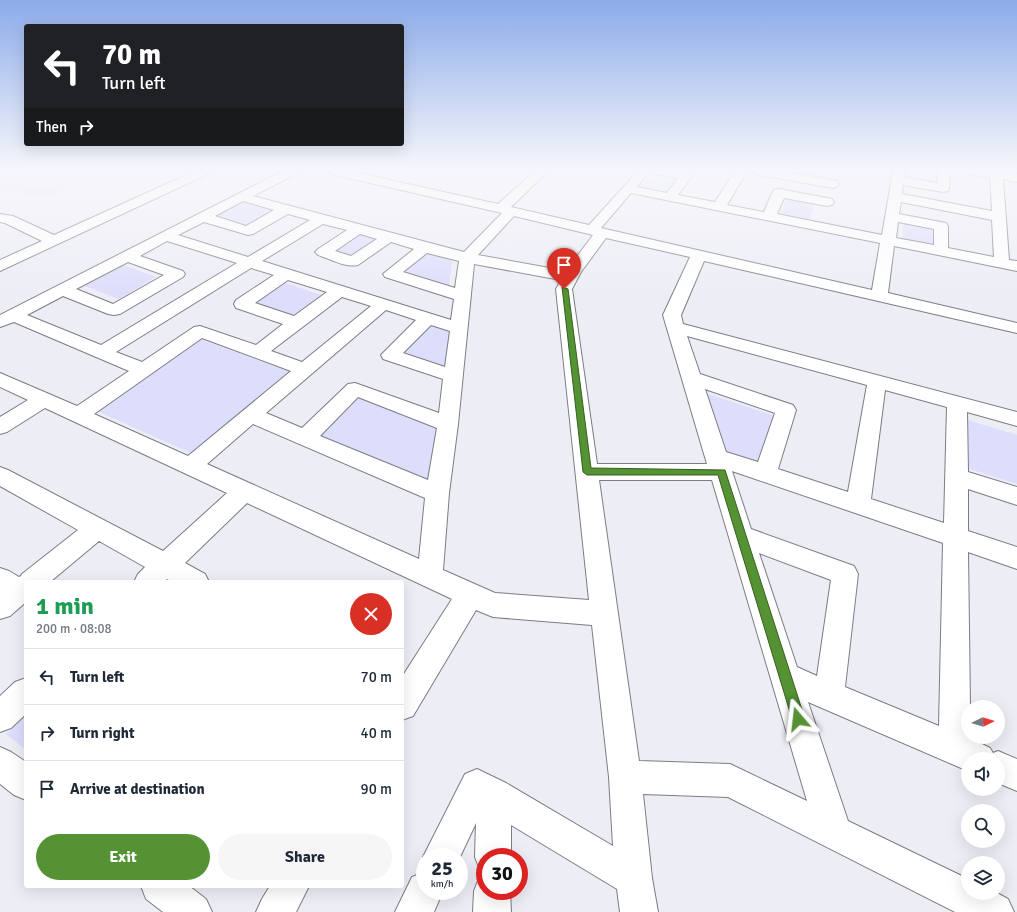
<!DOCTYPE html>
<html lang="en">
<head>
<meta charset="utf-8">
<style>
  body { margin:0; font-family:Signika,sans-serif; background:#f6f6f7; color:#1f2937; height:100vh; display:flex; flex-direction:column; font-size:15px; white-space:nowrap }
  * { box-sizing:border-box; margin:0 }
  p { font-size:13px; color:#747a83 }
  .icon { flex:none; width:22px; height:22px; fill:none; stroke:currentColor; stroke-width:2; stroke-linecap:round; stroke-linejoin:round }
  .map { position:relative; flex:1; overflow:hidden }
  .details { position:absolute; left:24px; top:580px; width:380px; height:308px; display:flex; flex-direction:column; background:#fff; border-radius:4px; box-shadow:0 4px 16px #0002 }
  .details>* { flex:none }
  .guide { position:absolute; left:24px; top:24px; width:380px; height:122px; border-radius:4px; box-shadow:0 4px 16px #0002; background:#202124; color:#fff; overflow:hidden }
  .needle { width:26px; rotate:85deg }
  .tools { position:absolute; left:961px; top:700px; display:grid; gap:8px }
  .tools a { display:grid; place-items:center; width:44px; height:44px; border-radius:50%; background:#fff; box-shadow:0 4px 16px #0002; font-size:20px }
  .speed { position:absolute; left:416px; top:848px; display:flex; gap:8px; font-size:20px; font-weight:700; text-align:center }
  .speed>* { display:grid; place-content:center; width:52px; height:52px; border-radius:50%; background:#fff; box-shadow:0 4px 16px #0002; line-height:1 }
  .speed small { font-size:10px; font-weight:400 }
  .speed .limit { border:6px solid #d22; background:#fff; color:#111 }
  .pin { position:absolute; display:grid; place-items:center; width:34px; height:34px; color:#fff; margin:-41px -17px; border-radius:50% 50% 50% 0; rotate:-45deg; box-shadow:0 0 4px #0007 }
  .pin .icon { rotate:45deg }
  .me { position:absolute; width:44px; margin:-22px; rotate:343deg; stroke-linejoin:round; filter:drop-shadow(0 0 3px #0008) }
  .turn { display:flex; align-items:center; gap:14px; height:84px; padding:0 12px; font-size:18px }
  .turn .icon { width:52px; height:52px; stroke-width:2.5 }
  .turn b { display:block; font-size:28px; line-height:34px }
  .then { display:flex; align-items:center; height:38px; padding:0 12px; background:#0003; gap:8px; font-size:15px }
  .round { display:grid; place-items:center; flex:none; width:42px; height:42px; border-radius:21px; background:#f6f6f7 }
  .head { display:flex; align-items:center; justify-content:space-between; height:68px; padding:0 12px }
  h1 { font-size:24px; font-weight:700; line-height:30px; color:#1e9e55 }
  .button { display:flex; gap:8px; margin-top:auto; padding:8px 12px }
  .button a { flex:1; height:46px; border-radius:24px; background:#549233; color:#fff; font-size:16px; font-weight:700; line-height:46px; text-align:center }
  .button a+a { background:#f6f6f7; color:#1f2937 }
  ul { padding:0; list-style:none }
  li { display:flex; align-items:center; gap:12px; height:56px; padding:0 12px; border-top:1px solid #e0e1e3 }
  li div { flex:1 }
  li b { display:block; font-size:15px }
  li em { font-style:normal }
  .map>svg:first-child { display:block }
</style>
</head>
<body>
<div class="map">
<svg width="1017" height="912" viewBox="0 0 1017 912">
  <rect width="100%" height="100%" fill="#ededf6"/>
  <path fill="#e1e1f2" d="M0 171H107L45 197 0 189Z"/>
  <path fill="#ddddfc" d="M908 171H936V182L907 177Z
    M651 174 676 179 665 193 640 187Z
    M786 199 815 204 809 221 780 215Z
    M244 200 275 209 247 225 216 215Z
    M904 222 936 228 935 246 902 240Z
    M356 233 378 239 352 257 330 250Z
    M425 252 452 261 449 286 401 272Z
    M124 265 156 277 119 299 85 286Z
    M283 282 321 295 290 318 251 304Z
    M429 323 452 332 448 370 397 353Z
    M197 338 290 372 193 454 95 410Z
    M357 394 439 428 431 483 315 435Z
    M708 394 775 416 760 462 723 450Z
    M964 419 1017 435V484L963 467Z
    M26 715V750L6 734Z"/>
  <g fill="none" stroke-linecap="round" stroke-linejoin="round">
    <g stroke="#7c7c84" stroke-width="2">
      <path id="minor" d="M195 171H210L208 174 0 271V260L42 241 5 223 0 222V214L13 216 54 235Z
        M283 171H298L296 174 253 196 464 252 502 213 335 175 331 174 329 171H349L498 204 535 171H548L511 207 589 225 638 171H650L637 187 667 193 678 178 655 174 653 171H677L690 173 692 176 678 195 715 202 735 171H747L727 205 764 212 772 193 774 190 779 189 827 198 832 199 834 202 832 205 827 206 784 198 777 214 882 235 893 171H905L904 177 937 183 938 171H950L949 188 948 191 943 192 903 185 902 194 992 211 990 177 969 174 967 171H997L1017 174V182L1003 179 1009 260 1017 261V271L894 246 888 293 1017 323V333L704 261 681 315 683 324 1017 412V426L967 412 968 472 1017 487V505L968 489V531L1017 547V569L968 552 970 707H968V737L990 748 993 753 998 751 1017 759V791L998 783V759H968V771L808 702 848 821 968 879V893H997L1008 899 1014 912H955L728 797 643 794 652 878 658 912H620L617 889 511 825V857H485V872L480 870 475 857 476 823 459 859V857H425V861L423 857 465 774 477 769 506 783 613 846 609 777 592 625 493 617 476 610 413 716 402 720V677L452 599 247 503 185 563 205 574 209 582H172L167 579 165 582H134L138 574 145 567 99 541 50 582H26V602L10 616 0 619V568L9 571 19 577 21 576 22 574 78 530 0 486V467L8 470 163 551 227 493 45 408 7 432 0 434V417L28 400 0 387V373L77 406 129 371 14 322 0 327V315ZM631 193 880 243 872 290 601 228ZM243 201 274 210 246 226 215 216ZM901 202 992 220 994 257 948 248V226L946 223 899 214ZM288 214 310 220 248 257 178 235 204 222 248 235 253 234ZM514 216 593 235 566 271 478 255ZM898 222 934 229V245L896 238ZM323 224 347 230 318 249 315 252 318 255C330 259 346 268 358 265L391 242 414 249 383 274 385 277 454 299 451 320 262 261ZM360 234 377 239 351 256 335 251ZM606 238 690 257 663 315 707 464H597L572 289 581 272ZM167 241 237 263 101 345 27 315 63 296 108 314 114 315 120 314 183 277 185 274 183 271 140 256ZM427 253 459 261 455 288 403 272ZM128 262 164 275 113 304 76 289ZM474 264 561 280 556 289 589 600 495 593 443 570 449 493 458 424ZM251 268 274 275 236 300 234 304 236 308 283 324 256 345 200 326 194 327 142 362 116 352ZM288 280 327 292 294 316 255 303ZM342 297 371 306 302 362 271 351ZM386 310 416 320 381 355 383 359 443 379 439 413 355 383 348 384 302 428 266 413ZM431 325 450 331 445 367 403 353ZM687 336 867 385 848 492 778 469 796 410 793 405 700 374ZM202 338 291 371 188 456 94 414ZM705 389 775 413 758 462 726 452ZM885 390 947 407 944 523 871 499ZM358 397 437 428 428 480 320 436ZM253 424 425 498 419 559 207 464ZM732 471 943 543 939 726 845 687 858 574 854 566 751 529ZM599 480H712L807 801 730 764 639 761ZM759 553 831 580 817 676 797 667Z
        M754 171H778L833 180 837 181 839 184 837 187 833 188 760 175 756 174Z
        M26 678V714L11 728 0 732V696L15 682Z
        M0 747 11 752 26 762V800L14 795 0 784Z
        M425 872V891H443L434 912H395L412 877Z
        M485 875V891H510L511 912H473L474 891 479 878Z
        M141 886H189L206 899 212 912H163L146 899Z
        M270 886H309L296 912H256L262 899Z"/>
    </g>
    <use href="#minor" fill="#fff" fill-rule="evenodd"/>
  </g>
  <linearGradient id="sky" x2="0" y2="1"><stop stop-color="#8cabe9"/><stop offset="0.57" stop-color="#f7f7fb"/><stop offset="1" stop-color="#f7f7fb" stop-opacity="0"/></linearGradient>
  <rect width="1017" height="298" fill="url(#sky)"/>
  <path fill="#549233" stroke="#375f21" d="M562 287 568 289 591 468 725 470 805 719 803 724 798 725 794 724 792 719 718 475H587L583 472Z"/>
</svg>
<div class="tools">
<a><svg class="needle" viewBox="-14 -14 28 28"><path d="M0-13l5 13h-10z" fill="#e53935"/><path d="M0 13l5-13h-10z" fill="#747a83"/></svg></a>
<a><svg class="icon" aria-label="sound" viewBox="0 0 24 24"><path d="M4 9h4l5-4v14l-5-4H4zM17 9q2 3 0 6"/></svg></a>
<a><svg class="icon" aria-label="search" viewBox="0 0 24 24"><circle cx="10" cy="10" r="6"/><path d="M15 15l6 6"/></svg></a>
<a><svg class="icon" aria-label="layers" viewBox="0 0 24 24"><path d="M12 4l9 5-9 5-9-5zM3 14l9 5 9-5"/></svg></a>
</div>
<div class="speed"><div>25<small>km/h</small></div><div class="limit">30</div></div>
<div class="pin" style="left:564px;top:289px;background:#d93025"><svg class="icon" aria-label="arrive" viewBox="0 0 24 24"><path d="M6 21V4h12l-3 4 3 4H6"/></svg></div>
<svg class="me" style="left:798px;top:719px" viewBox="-20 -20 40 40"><path d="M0-17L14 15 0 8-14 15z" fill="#549233" stroke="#fff" stroke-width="4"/></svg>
<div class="guide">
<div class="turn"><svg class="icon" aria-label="left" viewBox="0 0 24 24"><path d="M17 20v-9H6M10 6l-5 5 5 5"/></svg><div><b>70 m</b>Turn left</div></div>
<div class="then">Then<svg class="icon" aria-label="right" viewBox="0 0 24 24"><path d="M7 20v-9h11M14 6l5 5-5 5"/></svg></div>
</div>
<section class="details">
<div class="head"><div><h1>1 min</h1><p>200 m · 08:08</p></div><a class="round" style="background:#d93025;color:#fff"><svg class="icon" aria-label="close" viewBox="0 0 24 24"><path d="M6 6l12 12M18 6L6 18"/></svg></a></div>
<ul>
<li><svg class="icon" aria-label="left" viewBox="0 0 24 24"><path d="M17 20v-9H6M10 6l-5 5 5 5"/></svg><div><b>Turn left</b></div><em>70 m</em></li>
<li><svg class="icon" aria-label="right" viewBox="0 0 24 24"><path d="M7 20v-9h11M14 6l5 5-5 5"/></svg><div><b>Turn right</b></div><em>40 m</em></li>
<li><svg class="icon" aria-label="arrive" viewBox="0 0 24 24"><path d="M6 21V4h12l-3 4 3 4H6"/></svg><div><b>Arrive at destination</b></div><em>90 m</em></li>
</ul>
<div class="button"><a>Exit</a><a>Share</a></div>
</section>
</div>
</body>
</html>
